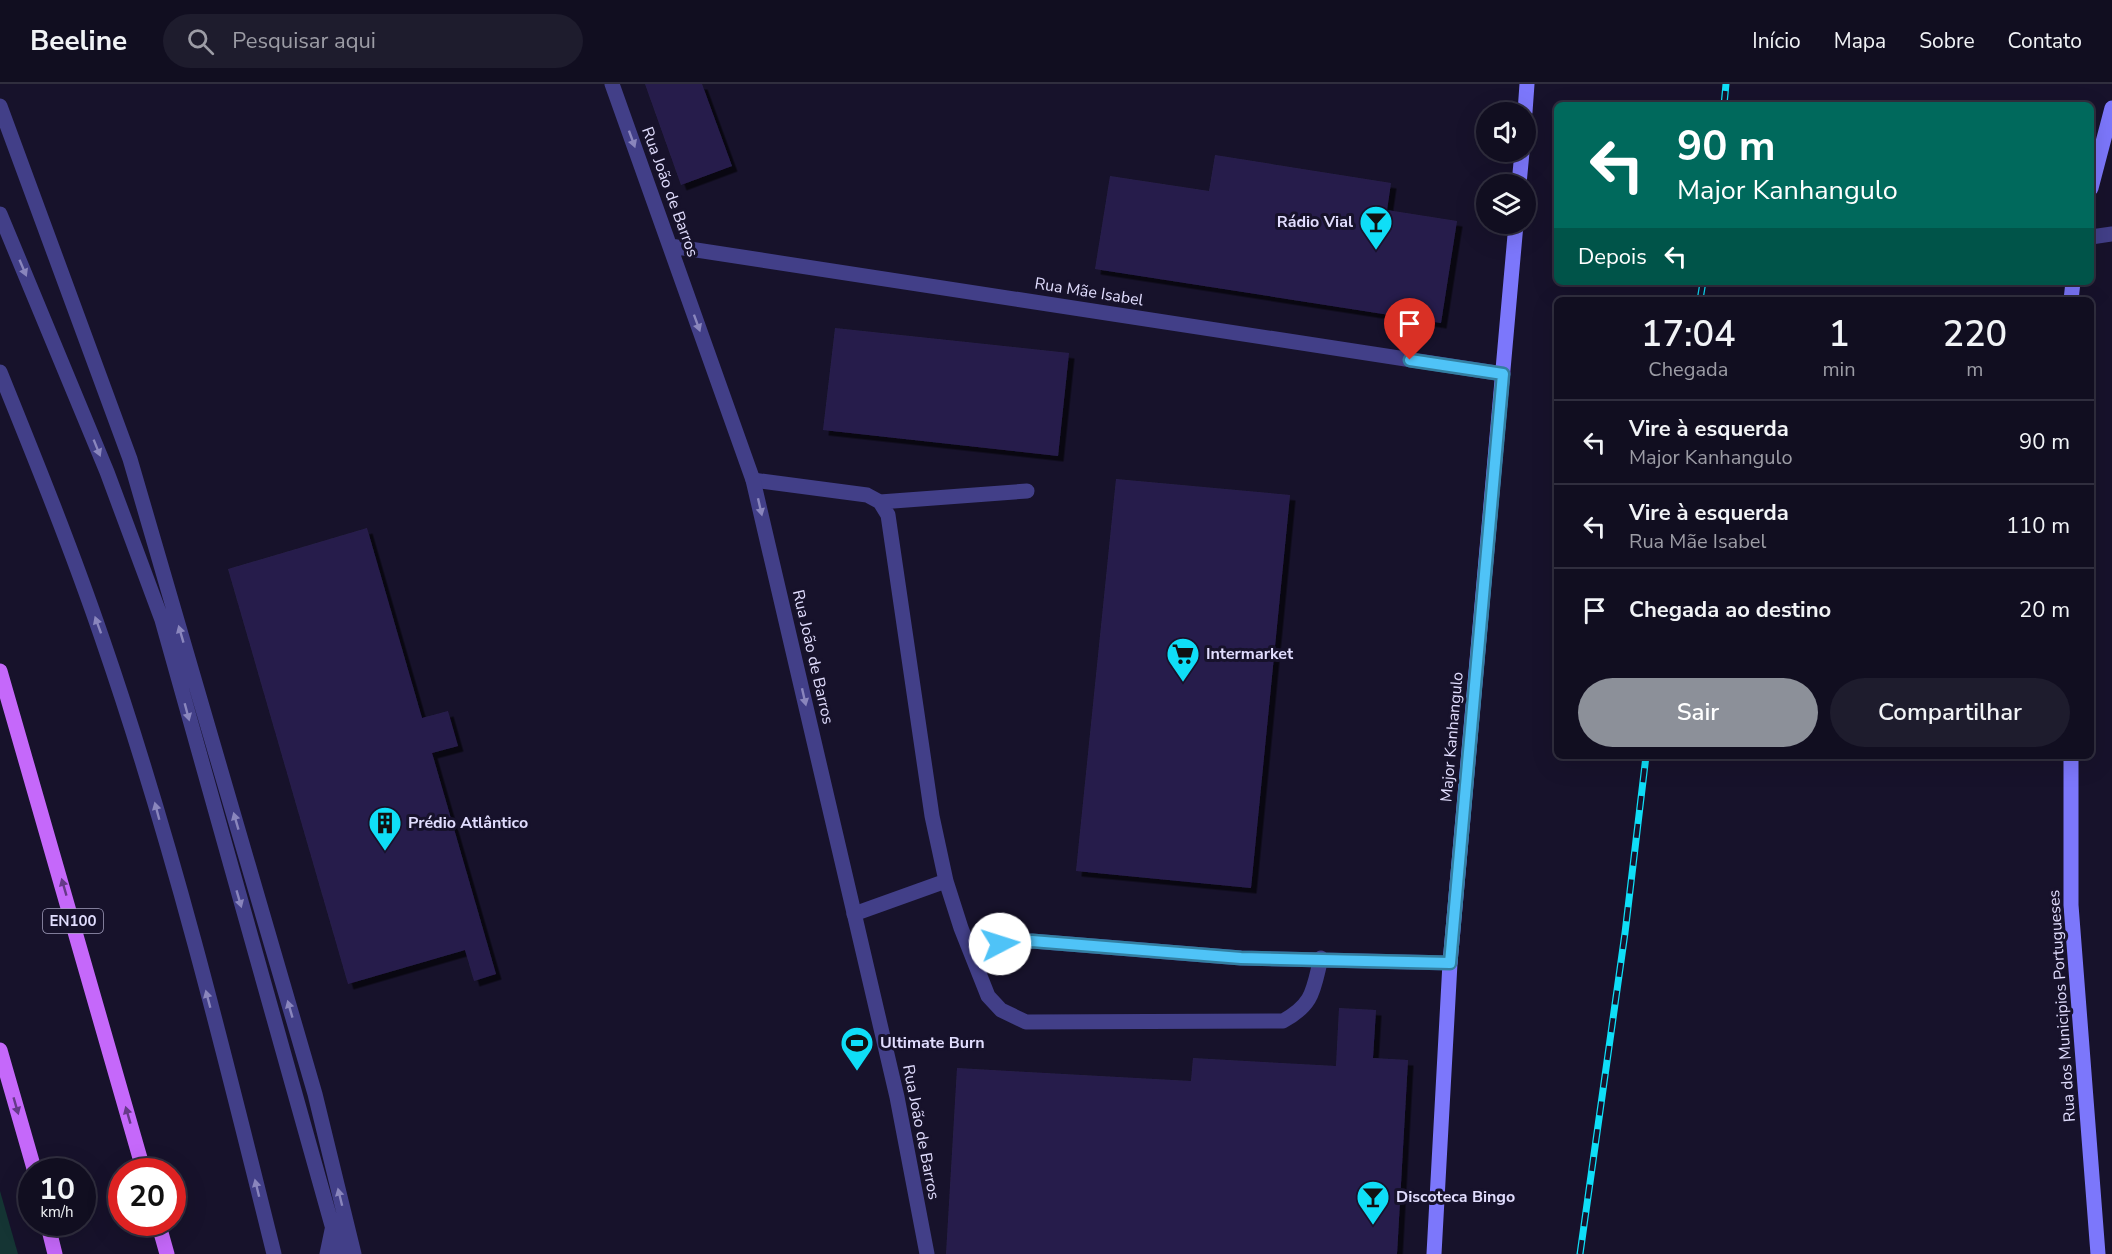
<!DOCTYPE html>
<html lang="pt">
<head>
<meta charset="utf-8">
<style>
  body { margin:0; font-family:"Nunito Sans",sans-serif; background:#1e1c2d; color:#f1f3f6; height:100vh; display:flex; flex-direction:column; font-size:22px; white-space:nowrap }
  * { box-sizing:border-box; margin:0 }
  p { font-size:20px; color:#9c9ca5 }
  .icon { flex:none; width:33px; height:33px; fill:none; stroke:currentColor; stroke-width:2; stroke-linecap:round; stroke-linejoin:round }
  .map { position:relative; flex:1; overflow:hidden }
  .sheet { position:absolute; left:1554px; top:213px; width:540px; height:462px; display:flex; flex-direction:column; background:#110e20; border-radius:9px; box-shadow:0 6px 24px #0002,0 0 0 2px #302e3e }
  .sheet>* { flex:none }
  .top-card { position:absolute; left:1554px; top:18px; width:540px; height:183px; border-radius:9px; box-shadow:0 6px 24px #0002,0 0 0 2px #302e3e; background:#00695c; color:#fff; overflow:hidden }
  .fabs { position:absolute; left:1476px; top:18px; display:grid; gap:12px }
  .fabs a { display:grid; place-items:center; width:60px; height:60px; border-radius:50%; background:#110e20; box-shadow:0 6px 24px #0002,0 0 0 2px #302e3e; font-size:30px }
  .speed { position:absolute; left:18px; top:1074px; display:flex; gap:12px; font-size:30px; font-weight:700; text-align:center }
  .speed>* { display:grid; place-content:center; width:78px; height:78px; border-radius:50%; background:#110e20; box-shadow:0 6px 24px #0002,0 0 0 2px #302e3e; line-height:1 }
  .speed small { font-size:15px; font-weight:400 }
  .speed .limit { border:9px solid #d22; background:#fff; color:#111 }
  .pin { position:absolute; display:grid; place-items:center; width:51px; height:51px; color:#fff; margin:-62px -26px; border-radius:50% 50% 50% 0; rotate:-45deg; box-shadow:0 0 6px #0007 }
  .pin .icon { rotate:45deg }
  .me { position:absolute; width:66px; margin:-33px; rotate:85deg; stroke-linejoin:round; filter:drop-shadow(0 0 4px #0008) }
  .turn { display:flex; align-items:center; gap:21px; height:126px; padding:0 24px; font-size:27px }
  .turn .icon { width:78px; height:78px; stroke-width:2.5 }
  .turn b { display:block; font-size:42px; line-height:51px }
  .then { display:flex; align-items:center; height:57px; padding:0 24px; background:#0003; gap:12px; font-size:22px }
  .eta { display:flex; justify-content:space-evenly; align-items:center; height:102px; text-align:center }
  .eta b { font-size:36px; font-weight:600; line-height:42px }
  .action { display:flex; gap:12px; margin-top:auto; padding:12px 24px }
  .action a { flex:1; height:69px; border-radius:36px; background:#8c9099; color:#fff; font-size:24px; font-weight:600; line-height:69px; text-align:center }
  .action a+a { background:#1e1c2d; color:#f1f3f6 }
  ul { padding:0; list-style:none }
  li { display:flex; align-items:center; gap:18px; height:84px; padding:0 24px; border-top:2px solid #302e3e }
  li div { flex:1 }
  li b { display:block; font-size:22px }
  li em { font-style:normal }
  header { display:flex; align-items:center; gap:36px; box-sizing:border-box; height:84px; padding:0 30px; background:#110e20; border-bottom:2px solid #302e3e }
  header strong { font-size:28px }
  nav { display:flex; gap:33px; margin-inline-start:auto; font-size:21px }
  .search { width:420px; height:54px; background:#1e1c2d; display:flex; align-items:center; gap:15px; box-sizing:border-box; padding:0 21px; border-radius:33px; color:#9c9ca5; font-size:22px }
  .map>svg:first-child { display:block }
</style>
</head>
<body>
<header>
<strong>Beeline</strong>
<div class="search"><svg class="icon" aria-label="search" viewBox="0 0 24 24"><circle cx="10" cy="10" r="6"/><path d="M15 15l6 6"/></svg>Pesquisar aqui</div>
<nav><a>Início</a><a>Mapa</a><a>Sobre</a><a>Contato</a></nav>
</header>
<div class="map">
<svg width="2112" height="1170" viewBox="0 0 2112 1170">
  <defs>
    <filter id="shadow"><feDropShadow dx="5.5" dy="5.5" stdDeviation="0" flood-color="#0009"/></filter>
  </defs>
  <rect width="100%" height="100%" fill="#17122b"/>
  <path fill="#153534" d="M0 1107 18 1170H0Z"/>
  <path fill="#281f4b" filter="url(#shadow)" d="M645 0H702L732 82 681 101Z
    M1215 71 1391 99 1387 126 1457 137 1441 239 1095 185 1110 92 1209 107Z
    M835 244 1069 269 1058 372 823 346Z
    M1116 395 1290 411 1251 804 1076 787Z
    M367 444 422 634 448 627 458 662 432 669 496 890 474 897 465 866 348 900 228 485Z
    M1339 924 1376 926 1373 974 1408 976 1397 1170H946L957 984 1191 997 1193 974 1336 982Z"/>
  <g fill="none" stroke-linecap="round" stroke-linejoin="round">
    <path stroke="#423f88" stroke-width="15" d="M0 22 130 375 315 1010 354 1170
      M0 130 107 388 162 536 340 1170
      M0 288C36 377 72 466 103 557 172 757 223 964 274 1170
      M753 396 867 411 880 418 888 431 932 732 946 797 961 844 988 912 1001 926 1026 938 1283 937C1314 920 1313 906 1321 874
      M880 418 1027 407
      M854 830 946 797
      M970 865 1032 857 1241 874 1450 879
      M327 1170 332 1146"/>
    <path stroke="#423f88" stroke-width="15" d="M612 0 753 396 897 1013 927 1170
      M2091 153 2112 150
      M670 162 1503 290"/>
    <path stroke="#7c77fb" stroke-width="15" d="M1525 28 1527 0
      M1519 100 1522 68
      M2091 104 2112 24
      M2071 216 2073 198
      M2071 672V821L2098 1170
      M1434 1170 1450 879 1516 140"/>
    <path stroke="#c568fa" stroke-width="15" d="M0 587 144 1088
      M0 966 35 1088
      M47 1138 55 1170
      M158 1138 167 1170"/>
    <g stroke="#0fdef7" stroke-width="7">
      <path id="rail" d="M1724 21 1726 0
        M1700 216 1703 198
        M1580 1170 1625 849 1646 672"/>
    </g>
    <use href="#rail" stroke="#17122b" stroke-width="4.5" stroke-dasharray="14" stroke-linecap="butt"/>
  </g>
  <defs><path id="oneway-solid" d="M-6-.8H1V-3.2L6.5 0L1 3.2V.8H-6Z" transform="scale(1.5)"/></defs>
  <g fill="#8a86bd">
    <use href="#oneway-solid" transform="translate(632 55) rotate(70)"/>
    <use href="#oneway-solid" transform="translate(23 184) rotate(67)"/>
    <use href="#oneway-solid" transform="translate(697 239) rotate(70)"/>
    <use href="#oneway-solid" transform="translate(97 364) rotate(68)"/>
    <use href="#oneway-solid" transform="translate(760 423) rotate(77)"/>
    <use href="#oneway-solid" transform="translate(98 541) rotate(-110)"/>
    <use href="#oneway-solid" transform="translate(181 550) rotate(-106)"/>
    <use href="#oneway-solid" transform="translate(804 613) rotate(77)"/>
    <use href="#oneway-solid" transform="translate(187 628) rotate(75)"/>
    <use href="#oneway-solid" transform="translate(157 727) rotate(-105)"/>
    <use href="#oneway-solid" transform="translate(236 737) rotate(-106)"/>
    <use href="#oneway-solid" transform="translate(239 815) rotate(74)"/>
    <use href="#oneway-solid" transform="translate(208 915) rotate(-105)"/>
    <use href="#oneway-solid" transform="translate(290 925) rotate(-106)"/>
    <use href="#oneway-solid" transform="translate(257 1104) rotate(-104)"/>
    <use href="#oneway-solid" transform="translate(340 1113) rotate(-104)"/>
  </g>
  <g fill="#653988">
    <use href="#oneway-solid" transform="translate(64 803) rotate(-106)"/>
    <use href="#oneway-solid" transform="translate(16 1022) rotate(74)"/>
    <use href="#oneway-solid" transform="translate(128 1031) rotate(-106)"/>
  </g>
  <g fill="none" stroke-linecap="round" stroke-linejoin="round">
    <g stroke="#337fa1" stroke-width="15">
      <path id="route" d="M1000 860 1032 857 1241 874 1450 879 1503 290 1410 276"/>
    </g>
    <use href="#route" stroke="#4fc3f7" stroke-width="10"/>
  </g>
  <defs>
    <g id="bar-pin" transform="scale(1.725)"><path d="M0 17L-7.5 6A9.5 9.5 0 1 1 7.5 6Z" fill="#0fdef7" stroke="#17122b"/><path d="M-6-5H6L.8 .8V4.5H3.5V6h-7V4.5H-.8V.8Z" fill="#111"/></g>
    <g id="supermarket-pin" transform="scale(1.725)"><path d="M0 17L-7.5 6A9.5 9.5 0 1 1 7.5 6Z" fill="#0fdef7" stroke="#17122b"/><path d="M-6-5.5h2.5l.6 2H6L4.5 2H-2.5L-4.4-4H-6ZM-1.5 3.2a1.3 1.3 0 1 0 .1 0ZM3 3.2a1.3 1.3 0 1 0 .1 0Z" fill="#111"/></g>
    <g id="building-pin" transform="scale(1.725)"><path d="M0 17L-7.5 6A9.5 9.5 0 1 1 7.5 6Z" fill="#0fdef7" stroke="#17122b"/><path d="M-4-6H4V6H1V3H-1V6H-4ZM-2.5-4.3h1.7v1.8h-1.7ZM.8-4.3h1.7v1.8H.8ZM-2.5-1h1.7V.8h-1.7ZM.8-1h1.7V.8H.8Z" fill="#111"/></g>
    <g id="stadium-pin" transform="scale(1.725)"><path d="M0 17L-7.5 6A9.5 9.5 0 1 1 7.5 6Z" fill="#0fdef7" stroke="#17122b"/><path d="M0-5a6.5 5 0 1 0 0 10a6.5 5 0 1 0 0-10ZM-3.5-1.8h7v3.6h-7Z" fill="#111"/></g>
  </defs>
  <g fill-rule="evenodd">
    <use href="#bar-pin" x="1376" y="138"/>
    <use href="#supermarket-pin" x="1183" y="570"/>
    <use href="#building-pin" x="385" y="739"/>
    <use href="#stadium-pin" x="857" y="959"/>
    <use href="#bar-pin" x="1373" y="1113"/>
  </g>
  <g text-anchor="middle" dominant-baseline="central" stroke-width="6" stroke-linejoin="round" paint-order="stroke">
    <rect fill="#17122b" stroke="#a4a0bf" stroke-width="1.5" x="43" y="825" width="60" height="24" rx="4.5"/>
    <g font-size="15" font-weight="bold" fill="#e1ddfe">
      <text x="73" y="837">EN100</text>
    </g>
    <g font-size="16" fill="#e1ddfe" stroke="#17122b">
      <text transform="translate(670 108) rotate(70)">Rua João de Barros</text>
      <text transform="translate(1089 208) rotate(9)">Rua Mãe Isabel</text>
      <text transform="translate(813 573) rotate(77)">Rua João de Barros</text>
      <text transform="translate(1452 653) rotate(-85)">Major Kanhangulo</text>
      <text transform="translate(2062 922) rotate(-94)">Rua dos Municipios Portugueses</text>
      <text transform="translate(921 1048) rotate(79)">Rua João de Barros</text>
    </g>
    <g font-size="16" font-weight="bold" fill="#e1ddfe" stroke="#17122b" text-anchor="start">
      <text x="1353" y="138" text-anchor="end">Rádio Vial</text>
      <text x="1206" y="570">Intermarket</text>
      <text x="408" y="739">Prédio Atlântico</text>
      <text x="880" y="959">Ultimate Burn</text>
      <text x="1396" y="1113">Discoteca Bingo</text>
    </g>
  </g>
</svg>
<div class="fabs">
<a><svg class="icon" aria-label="sound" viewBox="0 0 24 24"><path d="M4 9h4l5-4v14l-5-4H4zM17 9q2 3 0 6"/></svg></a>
<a><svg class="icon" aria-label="layers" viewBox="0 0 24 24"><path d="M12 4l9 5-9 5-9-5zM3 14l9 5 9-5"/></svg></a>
</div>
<div class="speed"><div>10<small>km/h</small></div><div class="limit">20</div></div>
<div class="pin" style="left:1410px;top:276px;background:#d93025"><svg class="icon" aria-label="arrive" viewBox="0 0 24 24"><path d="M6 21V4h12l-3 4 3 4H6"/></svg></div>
<svg class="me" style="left:1000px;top:860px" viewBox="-20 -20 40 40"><circle r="19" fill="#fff"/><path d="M0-13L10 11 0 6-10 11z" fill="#4fc3f7"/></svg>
<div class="top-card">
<div class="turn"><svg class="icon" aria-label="left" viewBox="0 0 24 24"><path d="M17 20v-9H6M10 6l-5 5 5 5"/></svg><div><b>90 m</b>Major Kanhangulo</div></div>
<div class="then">Depois<svg class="icon" aria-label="left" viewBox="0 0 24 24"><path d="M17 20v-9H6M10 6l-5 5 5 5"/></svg></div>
</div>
<section class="sheet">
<div class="eta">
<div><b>17:04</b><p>Chegada</p></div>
<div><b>1</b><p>min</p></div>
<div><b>220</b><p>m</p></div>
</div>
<ul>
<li><svg class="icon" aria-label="left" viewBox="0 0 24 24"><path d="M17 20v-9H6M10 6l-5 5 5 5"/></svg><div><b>Vire à esquerda</b><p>Major Kanhangulo</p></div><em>90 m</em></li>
<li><svg class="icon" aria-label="left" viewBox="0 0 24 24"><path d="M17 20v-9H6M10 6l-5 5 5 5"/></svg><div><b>Vire à esquerda</b><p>Rua Mãe Isabel</p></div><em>110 m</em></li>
<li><svg class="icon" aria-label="arrive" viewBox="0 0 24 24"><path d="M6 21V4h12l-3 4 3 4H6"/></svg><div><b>Chegada ao destino</b></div><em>20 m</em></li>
</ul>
<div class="action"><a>Sair</a><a>Compartilhar</a></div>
</section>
</div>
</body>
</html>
